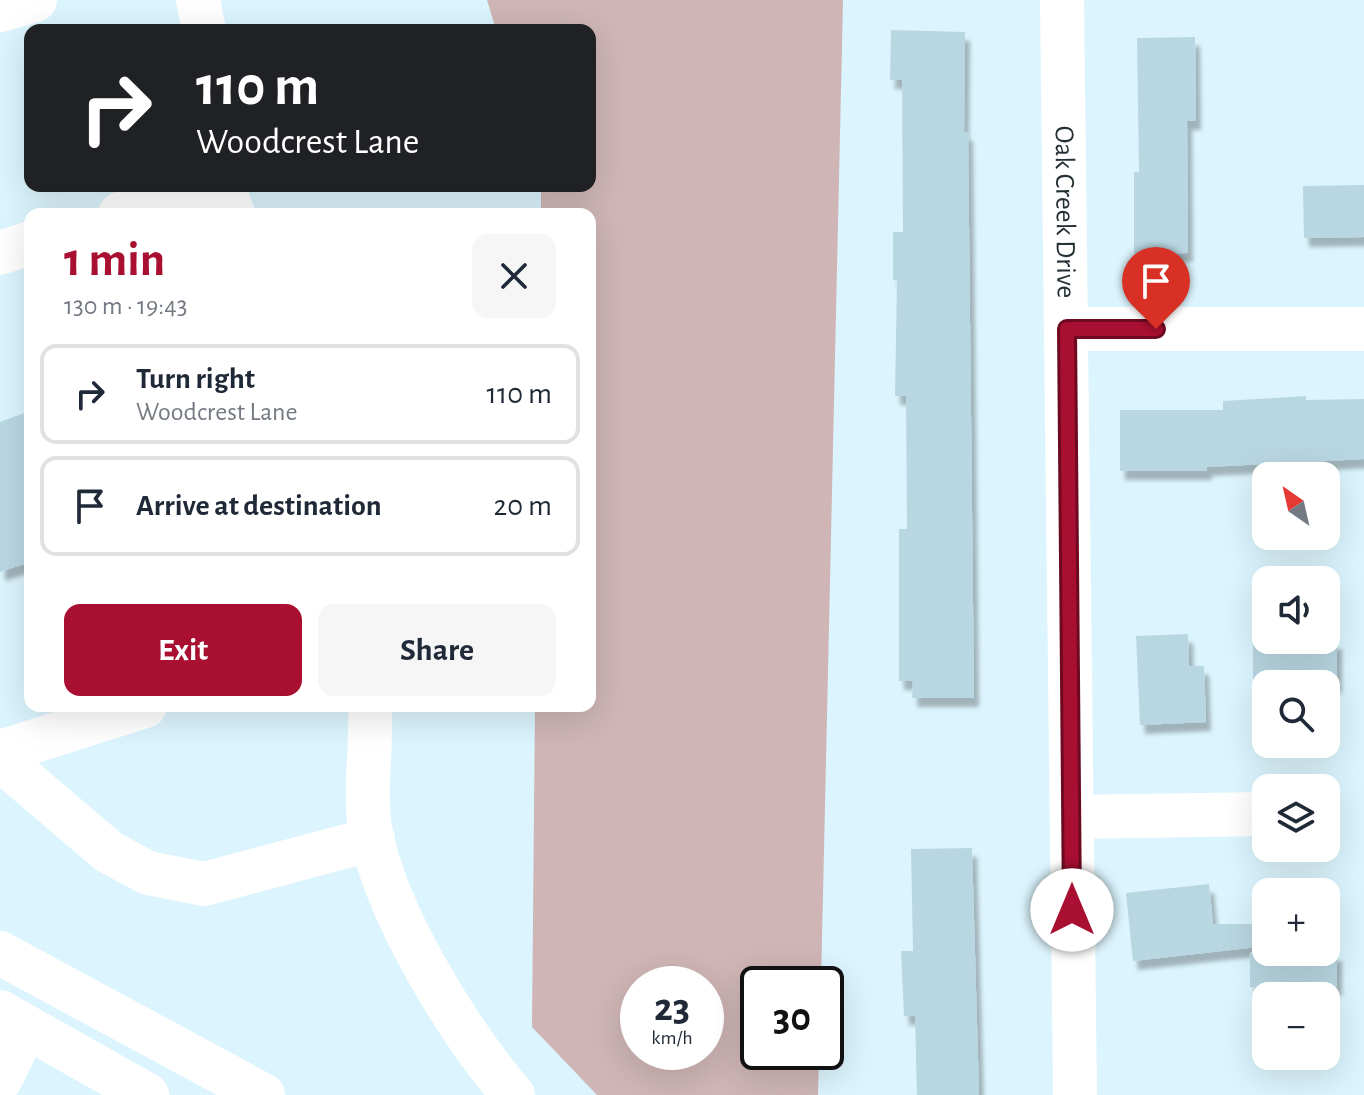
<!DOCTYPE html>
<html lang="en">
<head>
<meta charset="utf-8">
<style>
  body { margin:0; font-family:"Alegreya Sans",sans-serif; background:#f6f6f7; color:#1f2937; height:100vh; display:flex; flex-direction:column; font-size:30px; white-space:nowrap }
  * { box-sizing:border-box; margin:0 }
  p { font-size:26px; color:#747a83 }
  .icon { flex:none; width:44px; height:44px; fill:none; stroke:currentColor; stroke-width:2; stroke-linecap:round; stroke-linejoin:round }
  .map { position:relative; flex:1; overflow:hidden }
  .drawer { position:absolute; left:24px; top:208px; width:572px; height:504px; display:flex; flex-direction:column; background:#fff; border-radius:16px; box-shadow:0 8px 32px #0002 }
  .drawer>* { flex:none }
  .hud { position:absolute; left:24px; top:24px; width:572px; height:168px; border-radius:16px; box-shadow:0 8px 32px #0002; background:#202124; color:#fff; overflow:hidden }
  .needle { width:52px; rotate:326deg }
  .buttons { position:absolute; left:1252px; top:462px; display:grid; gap:16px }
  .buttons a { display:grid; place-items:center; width:88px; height:88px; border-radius:16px; background:#fff; box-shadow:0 8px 32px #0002; font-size:40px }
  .speed { position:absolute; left:620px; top:966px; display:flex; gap:16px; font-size:40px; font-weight:700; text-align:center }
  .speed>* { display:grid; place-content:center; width:104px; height:104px; border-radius:50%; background:#fff; box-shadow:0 8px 32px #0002; line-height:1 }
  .speed small { font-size:20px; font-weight:400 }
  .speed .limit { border:4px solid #111; border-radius:12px; background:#fff; color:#111 }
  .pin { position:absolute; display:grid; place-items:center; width:68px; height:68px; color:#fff; margin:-82px -34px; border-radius:50% 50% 50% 0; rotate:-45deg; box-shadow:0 0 8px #0007 }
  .pin .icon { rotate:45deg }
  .me { position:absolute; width:88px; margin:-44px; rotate:0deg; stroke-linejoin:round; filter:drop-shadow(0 0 6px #0008) }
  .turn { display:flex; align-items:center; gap:28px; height:168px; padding:0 40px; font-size:36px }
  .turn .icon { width:104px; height:104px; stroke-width:2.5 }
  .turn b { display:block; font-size:56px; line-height:68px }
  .round { display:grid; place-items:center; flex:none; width:84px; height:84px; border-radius:16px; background:#f6f6f7 }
  .summary { display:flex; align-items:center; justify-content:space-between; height:136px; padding:0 40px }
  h1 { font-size:48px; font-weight:600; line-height:60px; color:#a80f31 }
  .button { display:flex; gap:16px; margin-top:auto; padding:16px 40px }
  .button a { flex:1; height:92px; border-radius:16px; background:#a80f31; color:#fff; font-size:32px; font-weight:600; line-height:92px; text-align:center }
  .button a+a { background:#f6f6f7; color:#1f2937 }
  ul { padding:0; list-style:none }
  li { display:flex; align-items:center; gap:24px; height:100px; margin:0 16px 12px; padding:0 24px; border:4px solid #e0e1e3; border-radius:16px }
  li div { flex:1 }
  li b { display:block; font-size:30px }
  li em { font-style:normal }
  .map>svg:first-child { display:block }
</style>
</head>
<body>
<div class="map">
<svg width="1364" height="1095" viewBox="0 0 1364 1095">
  <defs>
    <filter id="shadow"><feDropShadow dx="5" dy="9" stdDeviation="2" flood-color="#0004"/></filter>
  </defs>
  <rect width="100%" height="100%" fill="#dbf4fd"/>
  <path fill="#cfb5b5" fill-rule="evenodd" d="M487 0H843L821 984H758V1052H819L818 1095H597L532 1027 535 706H590V214H541V186H590V30H496ZM706 984V1052H638V984Z"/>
  <path fill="#b9d7e3" filter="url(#shadow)" d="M891 30 965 32 964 132H968L974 698H912L913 681H899V529H907L906 396H895L897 280H893V232H903L902 80H890Z
    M1195 37 1196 121H1187L1188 253 1134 254V172H1139L1137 38Z
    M1364 185V237L1304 238 1303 186Z
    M1306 396V400L1364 399V459L1207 467V471H1120V410H1223V401Z
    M30 411V562L0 572V422Z
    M1188 634 1189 666H1204L1206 722 1140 725 1136 636Z
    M1253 640H1337V684H1253Z
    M972 848 979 1095H917L915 1016H904L901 951H913L911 849Z
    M1209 884 1213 924H1266V946L1133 961 1126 893Z
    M1250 952H1337V987H1250Z"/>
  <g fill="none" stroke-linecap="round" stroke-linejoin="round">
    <g stroke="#fff" stroke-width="44">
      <path d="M198 0 204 30"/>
      <path id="s1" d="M1062 0 1075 1095"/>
      <path d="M0 10 35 0"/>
      <path d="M223 186 233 214"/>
      <path d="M120 214 205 186"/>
      <path d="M0 253 30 243"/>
      <path d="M1067 329H1364"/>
      <path d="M370 706C372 745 364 789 370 828 384 911 458 1031 513 1095"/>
      <path d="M0 752 145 706"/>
      <path d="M0 759 109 852 148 873 204 884 373 839"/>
      <path d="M1072 817 1266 814"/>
      <path d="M0 953 263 1095"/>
      <path d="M0 1012 147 1095"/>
      <path d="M0 1080 26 1027"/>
    </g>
  </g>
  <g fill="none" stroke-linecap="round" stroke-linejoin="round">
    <g stroke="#6d0a20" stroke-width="20">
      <path id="route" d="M1072 910 1067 329H1156"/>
    </g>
    <use href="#route" stroke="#a80f31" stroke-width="14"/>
  </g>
  <g text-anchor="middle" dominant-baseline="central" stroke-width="6" stroke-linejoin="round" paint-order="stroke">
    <g font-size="28" fill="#243034" stroke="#fcfcfc">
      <text stroke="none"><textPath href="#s1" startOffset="212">Oak Creek Drive</textPath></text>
    </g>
  </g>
</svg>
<div class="buttons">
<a><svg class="needle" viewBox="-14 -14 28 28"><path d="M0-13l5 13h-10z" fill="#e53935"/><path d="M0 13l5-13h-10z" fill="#747a83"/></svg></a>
<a><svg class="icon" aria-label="sound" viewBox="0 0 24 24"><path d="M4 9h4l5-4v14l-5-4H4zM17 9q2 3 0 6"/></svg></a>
<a><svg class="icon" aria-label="search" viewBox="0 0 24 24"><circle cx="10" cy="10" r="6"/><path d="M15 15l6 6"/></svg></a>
<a><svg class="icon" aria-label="layers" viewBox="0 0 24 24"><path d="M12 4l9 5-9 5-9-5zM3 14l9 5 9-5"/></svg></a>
<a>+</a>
<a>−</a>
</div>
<div class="speed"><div>23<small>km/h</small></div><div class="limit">30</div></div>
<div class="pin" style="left:1156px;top:329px;background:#d93025"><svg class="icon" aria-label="arrive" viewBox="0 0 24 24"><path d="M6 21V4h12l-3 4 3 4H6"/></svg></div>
<svg class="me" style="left:1072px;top:910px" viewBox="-20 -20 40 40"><circle r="19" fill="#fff"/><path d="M0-13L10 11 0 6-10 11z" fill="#a80f31"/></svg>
<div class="hud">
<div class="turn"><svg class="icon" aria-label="right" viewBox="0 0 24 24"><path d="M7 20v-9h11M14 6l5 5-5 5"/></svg><div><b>110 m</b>Woodcrest Lane</div></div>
</div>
<section class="drawer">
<div class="summary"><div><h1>1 min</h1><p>130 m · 19:43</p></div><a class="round"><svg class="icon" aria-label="close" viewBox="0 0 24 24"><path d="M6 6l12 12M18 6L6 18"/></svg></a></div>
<ul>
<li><svg class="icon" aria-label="right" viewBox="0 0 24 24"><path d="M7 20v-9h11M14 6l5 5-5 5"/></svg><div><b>Turn right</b><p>Woodcrest Lane</p></div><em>110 m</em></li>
<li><svg class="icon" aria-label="arrive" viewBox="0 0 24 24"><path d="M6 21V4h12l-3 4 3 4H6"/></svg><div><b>Arrive at destination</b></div><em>20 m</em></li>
</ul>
<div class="button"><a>Exit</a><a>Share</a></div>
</section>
</div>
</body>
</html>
